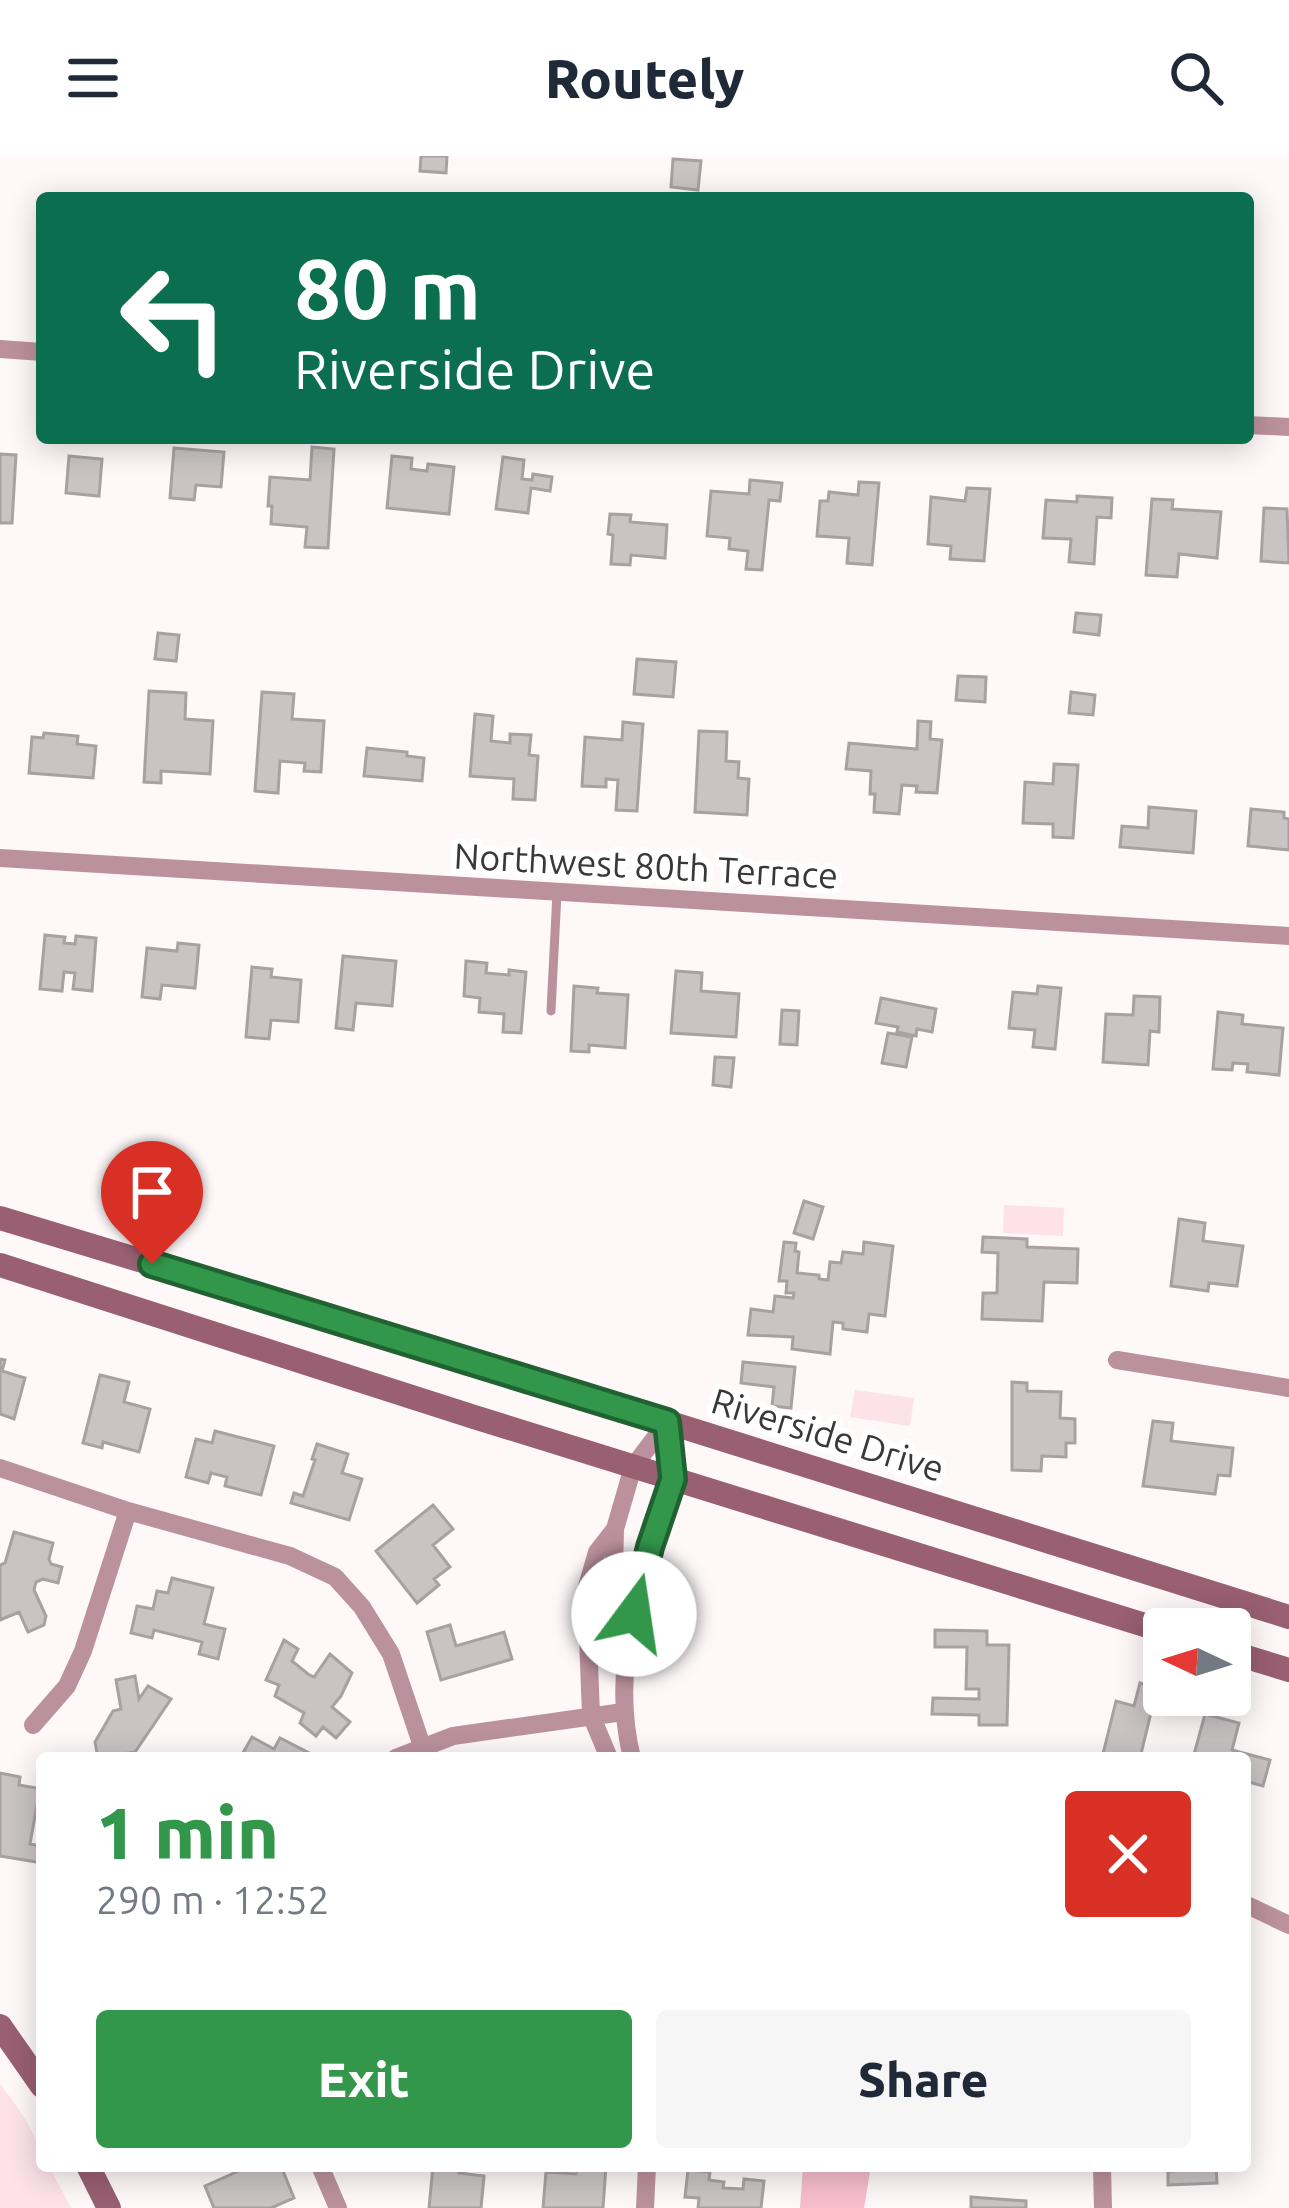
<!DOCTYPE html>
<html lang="en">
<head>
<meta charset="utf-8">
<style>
  body { margin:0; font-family:Ubuntu,sans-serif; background:#f6f6f7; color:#1f2937; height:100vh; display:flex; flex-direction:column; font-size:45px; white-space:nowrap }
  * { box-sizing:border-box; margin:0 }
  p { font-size:39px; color:#747a83 }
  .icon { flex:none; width:66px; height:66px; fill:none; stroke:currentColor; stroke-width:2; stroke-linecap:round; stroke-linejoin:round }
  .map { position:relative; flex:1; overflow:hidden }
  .details { position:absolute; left:36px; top:1596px; width:1215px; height:420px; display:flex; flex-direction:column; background:#fff; border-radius:12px; box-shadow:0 6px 30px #0003 }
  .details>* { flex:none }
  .guide { position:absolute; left:36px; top:36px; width:1218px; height:252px; border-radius:12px; box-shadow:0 6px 30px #0003; background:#0b6e4f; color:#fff; overflow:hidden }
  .needle { width:78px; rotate:274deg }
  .fabs { position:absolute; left:1143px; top:1452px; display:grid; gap:24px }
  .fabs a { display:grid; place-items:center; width:108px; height:108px; border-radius:12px; background:#fff; box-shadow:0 6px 30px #0003; font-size:60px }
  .pin { position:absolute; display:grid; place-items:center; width:102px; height:102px; color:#fff; margin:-123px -51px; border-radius:50% 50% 50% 0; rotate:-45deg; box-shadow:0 0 12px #0007 }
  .pin .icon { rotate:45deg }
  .me { position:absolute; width:132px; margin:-66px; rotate:14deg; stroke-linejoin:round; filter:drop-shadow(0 0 9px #0008) }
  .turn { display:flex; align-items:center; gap:42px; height:252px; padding:0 60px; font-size:54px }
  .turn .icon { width:156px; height:156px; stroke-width:2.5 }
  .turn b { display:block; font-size:84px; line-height:102px }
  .round { display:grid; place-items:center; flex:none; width:126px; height:126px; border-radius:12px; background:#f6f6f7 }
  .headline { display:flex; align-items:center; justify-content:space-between; height:204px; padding:0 60px }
  h1 { font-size:72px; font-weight:800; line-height:90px; color:#32964b }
  .action { display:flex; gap:24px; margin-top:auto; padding:24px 60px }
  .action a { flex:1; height:138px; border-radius:12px; background:#32964b; color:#fff; font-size:48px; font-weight:800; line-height:138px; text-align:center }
  .action a+a { background:#f6f6f7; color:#1f2937 }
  header { display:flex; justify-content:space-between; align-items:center; height:156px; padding:0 60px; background:#fff; font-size:54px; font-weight:800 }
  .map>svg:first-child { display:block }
</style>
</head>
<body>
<header><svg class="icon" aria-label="menu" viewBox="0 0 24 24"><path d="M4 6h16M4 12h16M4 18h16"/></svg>Routely<svg class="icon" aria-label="search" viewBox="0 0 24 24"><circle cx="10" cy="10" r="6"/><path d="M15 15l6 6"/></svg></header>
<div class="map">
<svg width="1289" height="2052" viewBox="0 0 1289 2052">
  <rect width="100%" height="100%" fill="#fef8f9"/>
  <path fill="#fde2ea" d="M1004 1049 1064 1052 1063 1080 1003 1077Z
    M855 1234 914 1242 910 1270 850 1261Z
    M0 1928C17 1950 42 1982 42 2010H49L71 2052H0Z"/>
  <path fill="#f7bdce" d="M803 2010H871L864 2052H800Z"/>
  <path fill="#c9c3c4" stroke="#a7a1a3" stroke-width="3" d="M421 0H447L446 17 420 15Z
    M673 3 701 5 698 34 671 31Z
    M312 291 334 293 328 392 305 391 307 371 271 368 272 350H268L270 321 310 324Z
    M174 292 224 296 221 331 196 329 194 344 170 342Z
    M0 298 16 299 12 367H0Z
    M69 300 102 303 99 340 66 337Z
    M392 300 412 302 411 313 427 315 428 308 454 311 449 358 387 352Z
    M503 301 524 304 522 323 532 324 533 318 552 321 550 335 531 332 528 357 496 353Z
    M750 324 782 327 780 345 769 344 762 414 746 413 748 395 729 393 730 382 707 380 711 335 749 338Z
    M859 326 879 327 872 409 847 407 849 382 817 380 820 345H828L829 336 858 339Z
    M967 332 990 333 984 405 950 403 951 390 928 388 931 341 965 345Z
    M1077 340 1112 342 1111 362 1097 361 1094 408 1069 406 1071 383 1043 382 1046 344 1077 346Z
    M1152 343 1173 344 1172 353 1221 356 1217 402 1179 398 1177 421 1146 419Z
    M1264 352 1287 353 1289 407 1261 405Z
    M610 358 631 359 630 366 667 369 665 402 631 399 630 409 611 408 613 379 608 378Z
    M1076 457 1101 459 1099 479 1074 476Z
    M158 477 179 479 176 505 155 503Z
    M637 503 676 506 673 541 634 538Z
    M958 520 986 521 985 546 956 544Z
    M149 535 186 537 185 563 213 565 210 618 161 615V627L144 626Z
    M262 536 294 538 292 563 324 565 321 616 304 615 305 607 280 605 278 637 255 635Z
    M1071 536 1095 539 1093 559 1069 557Z
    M475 558 493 560 491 585 510 587V578L531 579 529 599 538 600 535 644 513 643 514 623 470 620Z
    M918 565 931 566 930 583 942 584 937 637 916 636 917 630 902 629 899 658 874 656 875 638H870L871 615 846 613 849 587 917 593Z
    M623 566 643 568 637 655 616 654 618 624 606 623V631L582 630 585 581 622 584Z
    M699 575 727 576 726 605 739 606 738 622 749 623 747 659 695 656Z
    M44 577 78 580 77 588 96 590 93 622 29 617 32 581 43 582Z
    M367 592 407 596V600L424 602 422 625 364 620Z
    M1054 608 1078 609 1073 682 1053 681V668L1023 667 1025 626 1053 628Z
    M1149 651 1196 655 1193 697 1120 691 1122 670 1148 672Z
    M1251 653 1284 656V662L1289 663V694L1248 690Z
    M45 779 65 781 64 787 75 788 76 780 96 782 92 835 73 833 75 817 64 816 62 835 40 833Z
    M178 787 199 789 195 832 162 829 160 843 142 841 147 792 177 795Z
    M343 800 396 805 392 850 356 847 353 874 336 872Z
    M466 805 487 807 486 817 509 819V814L526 816 521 877 503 876 504 858 479 856 480 842 464 840Z
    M252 811 272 813 271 821 301 824 298 866 271 864 269 883 246 881Z
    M676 815 702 817 701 835 739 838 736 881 671 877Z
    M574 830 598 832 597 837 628 839 625 892 589 889V896L571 895Z
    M1038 830 1061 832 1055 893 1033 891 1035 874 1009 872 1013 836 1037 838Z
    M1134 840 1160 841 1159 876 1150 875 1148 909 1103 906 1106 858 1133 859Z
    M881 842 936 853 932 876 917 873 916 880 897 876 898 871 876 867Z
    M782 854 799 855 797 889 780 888Z
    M1218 856 1243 859 1242 868 1283 872 1279 919 1247 916 1248 908 1233 907 1232 914 1213 913Z
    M888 877 912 881 906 911 882 907Z
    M715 901 734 902 731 931 713 929Z
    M804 1045 823 1051 813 1083 794 1077Z
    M1179 1063 1205 1067 1203 1085 1243 1090 1237 1130 1209 1127 1208 1135 1171 1130Z
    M983 1081 1027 1083V1091L1078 1093 1077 1127 1044 1126 1042 1165 982 1163 983 1137H997L998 1097 982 1096Z
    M784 1086 796 1087 795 1095 799 1096 797 1117 819 1119V1123L828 1124 830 1106 841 1107 843 1096 863 1098 864 1086 893 1090 885 1160 869 1158 867 1176 843 1173V1167L833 1166 830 1198 792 1193 793 1181 748 1179 751 1153 773 1156 775 1140 793 1142 794 1137H786L787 1125H779Z
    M0 1203 5 1204 2 1215 25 1222 14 1263 0 1258Z
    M743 1206 795 1211 791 1252 772 1250 774 1231 741 1227Z
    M100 1219 129 1226 124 1246 150 1253 139 1296 103 1286 102 1292 83 1287Z
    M1012 1226 1027 1227V1235L1061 1236 1060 1262 1075 1263V1287H1066V1301L1042 1300 1041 1315 1012 1314Z
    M1153 1265 1173 1267 1171 1285 1233 1292 1230 1320 1218 1319 1215 1338 1143 1330Z
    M215 1275 274 1290 261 1339 225 1330 227 1321 211 1317 208 1327 186 1321 196 1283 212 1287Z
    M317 1288 348 1298 342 1317 362 1323 349 1364 291 1347 294 1337 303 1340 315 1304 312 1303Z
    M433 1349 453 1373 433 1389 450 1411 434 1423 439 1429 417 1447 376 1395Z
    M14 1376 53 1387 49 1403 51 1408 62 1411 58 1427 43 1423 36 1426 34 1434 46 1460 44 1469 28 1476 19 1456 0 1464V1409L5 1407Z
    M172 1422 213 1432 204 1468 225 1473 218 1503 199 1498 202 1486 154 1474 152 1482 131 1477 137 1450 153 1453 157 1435 168 1437Z
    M450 1469 456 1490 504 1476 512 1503 441 1524 427 1476Z
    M935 1474 987 1475V1489H1009L1007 1569H979V1559L932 1558 933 1542 979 1543V1533H966L967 1491H935Z
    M284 1484 298 1493 292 1505 308 1518 314 1521 330 1498 352 1517 341 1540 332 1551 350 1566 336 1582 323 1571 316 1580 300 1567 304 1557 275 1540 279 1529 266 1524Z
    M135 1520 139 1543 148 1530 171 1543 135 1596 98 1602 95 1586 113 1555 121 1553 116 1524Z
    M1140 1527 1157 1532 1140 1602H1102L1116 1545 1134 1550Z
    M1205 1558 1239 1567 1232 1594 1270 1604 1263 1630 1245 1625V1602H1193Z
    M252 1581 274 1593 280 1582 311 1598 309 1602H240Z
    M0 1617 20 1621 19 1629 42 1633V1650L37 1649 30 1688 42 1690V1707L0 1700Z
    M250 2010H281L294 2042 271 2052H214L205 2030Z
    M433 2010H460L459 2017 484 2020 481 2052H429Z
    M577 2010H606L603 2052H543L546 2016 576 2018Z
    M1174 2010H1216L1217 2027 1168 2029V2015H1174Z
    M688 2014 710 2016 709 2024 724 2026 723 2032 743 2033 744 2023 764 2025 761 2052H698L699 2042 685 2041Z
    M971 2041 1026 2045V2052H971Z"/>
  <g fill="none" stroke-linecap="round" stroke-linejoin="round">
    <path stroke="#bb919e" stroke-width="9" d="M551 855 557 737"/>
    <path stroke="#bb919e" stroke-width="18" d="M0 193 42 196
      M1248 269 1289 271
      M0 702 1289 780
      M1117 1204 1289 1232
      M0 1312 128 1355 290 1400 335 1421 362 1451 391 1498 422 1590
      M588 1481 614 1417 615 1373 633 1311 667 1266
      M33 1569 67 1530 83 1495 128 1355
      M396 1602 453 1580 623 1556
      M609 1602 591 1559 588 1481 582 1448 597 1396 615 1373
      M632 1602C614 1531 630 1461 650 1392 657 1370 671 1344 673 1321 673 1304 668 1284 667 1266
      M1245 1748 1289 1769
      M320 2010 338 2052
      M1102 2010 1103 2052
      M645 2052 647 2010"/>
    <path stroke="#995f73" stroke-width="24" d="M0 1062 447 1197 1289 1461
      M0 1109 474 1261 1164 1475
      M1230 1496 1289 1514
      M0 1870 42 1930
      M88 2010 109 2052"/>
  </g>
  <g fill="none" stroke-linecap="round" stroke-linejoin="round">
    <g stroke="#206231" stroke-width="30">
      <path id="route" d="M152 1108 667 1266 673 1323 650 1391 634 1458"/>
    </g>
    <use href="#route" stroke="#32964b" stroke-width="21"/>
  </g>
  <g text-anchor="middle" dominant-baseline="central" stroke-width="12" stroke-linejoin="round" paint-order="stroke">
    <g font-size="36" fill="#393738" stroke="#fff">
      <text transform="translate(646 709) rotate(3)">Northwest 80th Terrace</text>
      <text transform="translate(828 1278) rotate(17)">Riverside Drive</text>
    </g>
  </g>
</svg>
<div class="fabs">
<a><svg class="needle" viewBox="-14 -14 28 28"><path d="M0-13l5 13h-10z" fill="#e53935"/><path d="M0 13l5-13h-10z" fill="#747a83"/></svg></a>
</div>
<div class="pin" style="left:152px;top:1108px;background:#d93025"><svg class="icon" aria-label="arrive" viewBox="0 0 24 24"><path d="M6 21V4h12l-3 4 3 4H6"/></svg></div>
<svg class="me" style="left:634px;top:1458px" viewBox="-20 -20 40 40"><circle r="19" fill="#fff"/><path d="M0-13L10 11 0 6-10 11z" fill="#32964b"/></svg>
<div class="guide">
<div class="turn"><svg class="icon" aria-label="left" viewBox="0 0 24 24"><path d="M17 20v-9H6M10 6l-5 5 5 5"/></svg><div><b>80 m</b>Riverside Drive</div></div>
</div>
<section class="details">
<div class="headline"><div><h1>1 min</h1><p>290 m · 12:52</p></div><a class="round" style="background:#d93025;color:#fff"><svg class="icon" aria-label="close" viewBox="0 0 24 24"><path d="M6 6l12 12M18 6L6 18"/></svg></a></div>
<div class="action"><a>Exit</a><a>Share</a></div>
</section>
</div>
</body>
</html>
